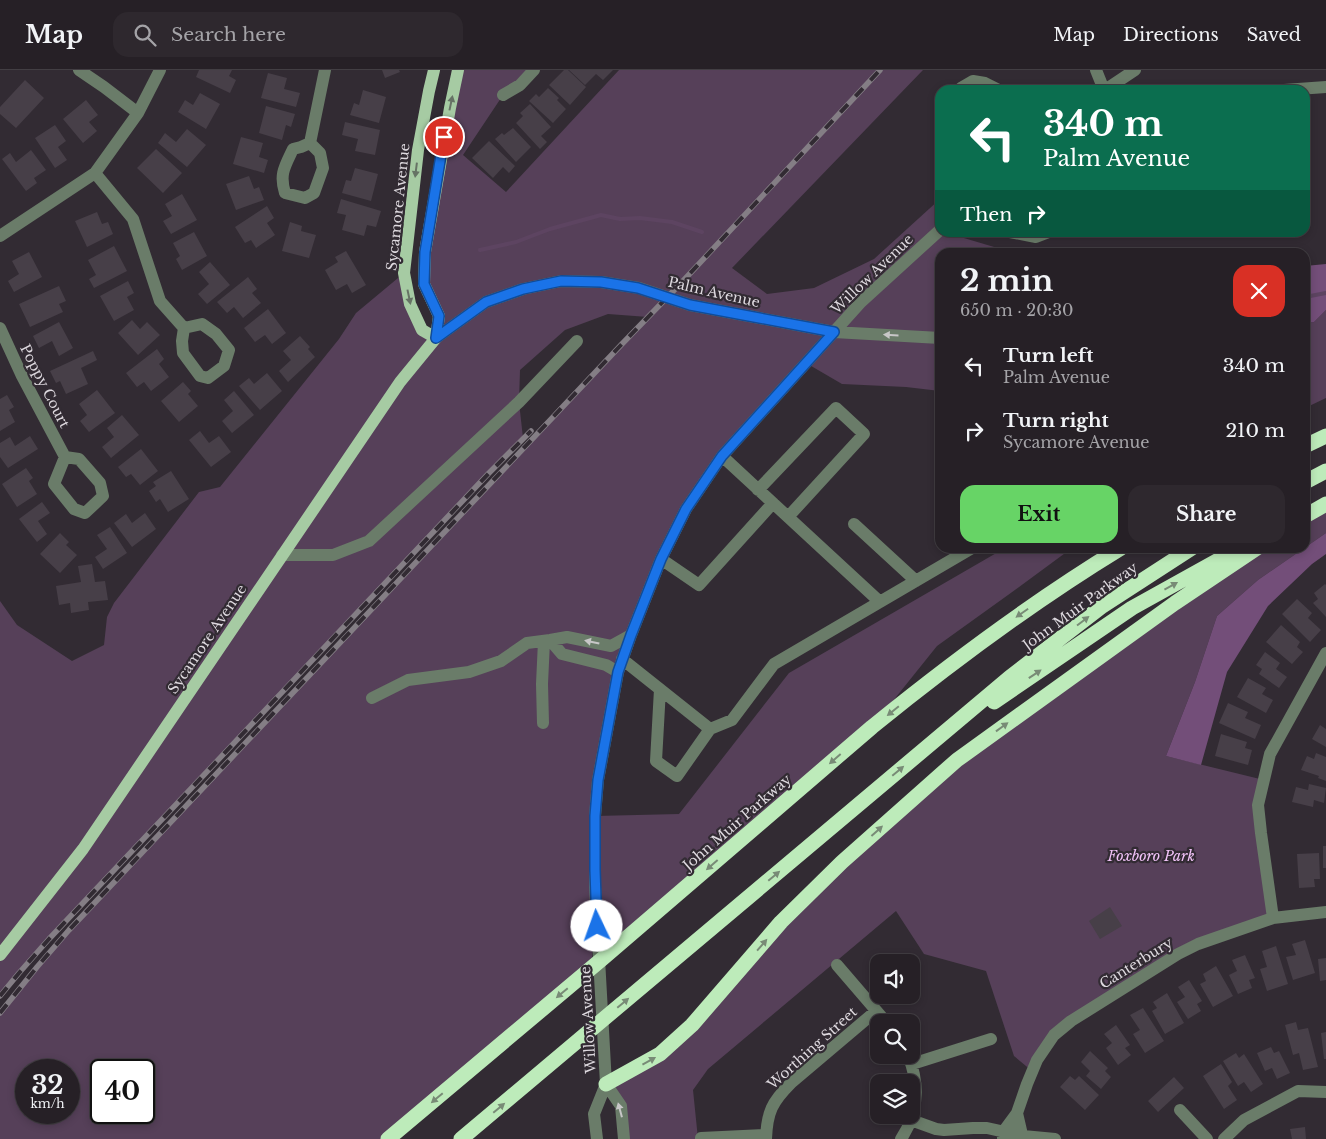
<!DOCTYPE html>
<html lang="en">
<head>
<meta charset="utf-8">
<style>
  body { margin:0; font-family:"Libre Baskerville",serif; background:#2e282e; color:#f1f3f6; height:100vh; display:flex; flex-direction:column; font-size:19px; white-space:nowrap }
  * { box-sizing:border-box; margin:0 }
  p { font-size:16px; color:#a4a3a7 }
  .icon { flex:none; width:28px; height:28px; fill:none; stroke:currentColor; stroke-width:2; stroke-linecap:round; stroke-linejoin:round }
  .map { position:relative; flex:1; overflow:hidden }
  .side { position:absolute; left:935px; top:178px; width:375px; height:305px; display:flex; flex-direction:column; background:#262026; border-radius:15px; box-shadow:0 2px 8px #0003,0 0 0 1px #423e43 }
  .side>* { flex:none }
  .guide { position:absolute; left:935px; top:15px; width:375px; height:152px; border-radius:15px; box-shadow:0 2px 8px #0003,0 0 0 1px #423e43; background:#0b6e4f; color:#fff; overflow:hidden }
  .controls { position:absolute; left:870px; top:884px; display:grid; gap:10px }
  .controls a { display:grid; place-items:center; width:50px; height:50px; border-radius:10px; background:#262026; box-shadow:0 2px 8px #0003,0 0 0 1px #423e43; font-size:25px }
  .speed { position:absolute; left:15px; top:989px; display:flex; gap:10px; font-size:25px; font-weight:700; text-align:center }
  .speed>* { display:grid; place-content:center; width:65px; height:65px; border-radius:50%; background:#262026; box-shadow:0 2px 8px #0003,0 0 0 1px #423e43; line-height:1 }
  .speed small { font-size:12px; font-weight:400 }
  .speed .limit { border:2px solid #111; border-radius:8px; background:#fff; color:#111 }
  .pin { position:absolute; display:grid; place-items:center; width:42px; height:42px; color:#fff; margin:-21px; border:2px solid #fff; border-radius:50%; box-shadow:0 1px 5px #0007 }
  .me { position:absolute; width:55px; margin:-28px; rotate:357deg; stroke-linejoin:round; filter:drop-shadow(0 0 4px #0008) }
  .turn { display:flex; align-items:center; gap:18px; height:105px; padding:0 25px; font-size:22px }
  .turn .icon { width:65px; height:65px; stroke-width:2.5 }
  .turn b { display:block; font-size:35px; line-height:42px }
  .then { display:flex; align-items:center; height:48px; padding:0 25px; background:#0003; gap:10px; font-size:19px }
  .round { display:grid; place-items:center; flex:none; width:52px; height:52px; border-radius:15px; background:#2e282e }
  .head { display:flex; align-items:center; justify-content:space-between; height:85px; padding:0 25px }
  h1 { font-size:30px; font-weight:800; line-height:38px }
  .button { display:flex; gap:10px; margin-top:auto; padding:10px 25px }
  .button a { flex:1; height:58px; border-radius:15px; background:#67d466; color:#111; font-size:20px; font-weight:800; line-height:58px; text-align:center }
  .button a+a { background:#2e282e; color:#f1f3f6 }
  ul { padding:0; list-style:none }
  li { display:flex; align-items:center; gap:15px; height:65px; padding:0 25px }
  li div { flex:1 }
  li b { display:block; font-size:19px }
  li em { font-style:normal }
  header { display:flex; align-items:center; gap:30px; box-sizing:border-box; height:70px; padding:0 25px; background:#262026; border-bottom:1px solid #423e43 }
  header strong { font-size:24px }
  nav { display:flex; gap:28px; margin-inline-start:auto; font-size:18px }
  .search { width:350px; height:45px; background:#2e282e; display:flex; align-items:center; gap:12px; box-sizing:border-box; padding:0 18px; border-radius:15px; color:#a4a3a7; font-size:19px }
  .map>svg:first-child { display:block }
</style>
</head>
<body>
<header>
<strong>Map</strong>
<div class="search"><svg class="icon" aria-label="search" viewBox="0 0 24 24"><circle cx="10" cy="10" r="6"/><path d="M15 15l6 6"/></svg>Search here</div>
<nav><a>Map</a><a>Directions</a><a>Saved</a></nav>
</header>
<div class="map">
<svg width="1326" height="1069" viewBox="0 0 1326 1069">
  <rect width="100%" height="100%" fill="#322b33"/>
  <path fill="#564059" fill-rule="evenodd" d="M458 0H527L503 25 463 85 506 122 619 0H923L732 198 767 224 814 218 874 189 940 129V162L947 163 1011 182H940V321L906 317 842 314 806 293 686 439 631 565 595 746 679 744 789 603 1005 478H1072L1008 525 937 576 872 657 602 889 595 822 592 890 388 1069H0V943L37 897 69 860 648 247 608 244 565 260 520 300 519 332 523 368 489 403 49 869 19 903 0 926V531L17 555 72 591 104 575 107 547 114 533 199 422 220 417 339 269 356 243 404 203 410 234 435 267 439 246 424 214ZM26 1000H69V1042H26ZM101 1000H144V1042H101Z
    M1326 240V328L1305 338V253L1314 252Z
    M1326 434V463L1258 510 1217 546 1195 612 1166 686 1264 710 1258 735 1273 848 1198 874 1071 951 1032 1001 1014 986 986 901 924 884 896 841 708 999 693 1020 698 1069H624L621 1036 606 1014 660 984 781 852 957 690 1257 478H1305V446Z"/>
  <path fill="#734e79" d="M1326 194V240L1314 252 1305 253V196Z
    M1326 463V484L1312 494 1268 536 1227 602 1201 695 1166 686 1195 612 1217 546 1258 510Z"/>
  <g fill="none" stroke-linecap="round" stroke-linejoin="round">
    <path stroke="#5d4461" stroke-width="4" d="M480 180 516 172 550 159 601 145 620 149 640 148 672 152 702 162
      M1305 227 1326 223"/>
  </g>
  <path fill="#473f48" d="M199 0H232L229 6 236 10 230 23 196 7Z
    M382 0H399L400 2 385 8Z
    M564 0H568L586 17 570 35 549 15Z
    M569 0H613L603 10 596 4 585 15Z
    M268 3 287 8 284 19 300 23 296 37 261 28Z
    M25 10 44 28 16 58 0 44V37Z
    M548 18 559 28 557 30 566 39 553 53 529 31 536 24 539 27Z
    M363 20 386 27 379 53 350 45 354 33 359 35Z
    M200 23 220 34 206 59 178 42 185 30 193 35Z
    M86 30 98 45 89 52 97 61 83 73 63 49Z
    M530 34 551 57 541 66 547 72 540 79 516 53 523 46 520 43Z
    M266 36 295 44 291 57 286 55 282 70 259 63Z
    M345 52 380 60 375 85 355 81 358 69 342 65Z
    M55 55 66 71 58 77 67 90 55 98 35 68Z
    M513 58 531 77 516 92 495 69 502 63 504 65Z
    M187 59 206 75 187 97 158 73 165 63 176 72Z
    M241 67 263 73 259 87 268 90 264 103 233 94Z
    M489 71 515 96 509 103 503 97 493 108 472 88Z
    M156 79 182 103 163 123 137 98Z
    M31 80 46 100 34 108 37 113 26 121 2 89 10 83 16 92Z
    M355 98 378 104 371 131 342 123 346 110 351 111Z
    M249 106 254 119 259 117 264 130 236 140 226 114Z
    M182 124 197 150 171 164 163 151 172 146 165 134Z
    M341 129 381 141 376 157 367 155 364 166 342 160 346 145 337 143Z
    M267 136 274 148 267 153 275 165 256 178 251 170 245 173 235 157Z
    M97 142 102 154 108 152 113 164 87 177 75 151Z
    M290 152 302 156 301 161 316 165 309 188 282 181Z
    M194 162 207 186 182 200 176 189 180 186 173 173Z
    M114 176 127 201 94 218 89 209 96 205 88 190Z
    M346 181 366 215 352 223 347 214 336 220 325 200 338 192 335 187Z
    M29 182 42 207 14 222 8 211 19 204 12 191Z
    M210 192 230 215 207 234 198 224 209 214 199 202Z
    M248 207 257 219 252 223 261 233 243 248 234 237 227 243 217 232Z
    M128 211 134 223 127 227 134 240 114 251 100 226Z
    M59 216 66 231 59 234 63 242 30 257 19 234Z
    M268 239 286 263 272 274 265 265 255 272 244 258Z
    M132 250 140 259 147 252 160 265 138 285 118 263Z
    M59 252 73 278 59 286 52 271 39 278 33 266Z
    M300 266 310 277 308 279 315 287 288 312 279 301 291 290 283 281Z
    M157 279 164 289 159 294 169 307 151 321 144 312 137 317 126 303Z
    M93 281 97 290 81 298 88 314 66 324 60 311 56 313 50 301Z
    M267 303 282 321 260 340 239 316 249 308 254 314Z
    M183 312 191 321 188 324 198 336 179 352 161 331Z
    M97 320 115 343 89 362 80 351 87 345 79 334Z
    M234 321 254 345 232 363 222 351 233 341 224 330Z
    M7 325 14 337 9 340 15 352 0 361V329Z
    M122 345 139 365 111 388 102 377 114 367 107 358Z
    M200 361 209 373 219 366 231 382 211 397 189 370Z
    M30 366 38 379 8 398 0 387V373L10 367 15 376Z
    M141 379 158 401 140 415 131 404 126 407 118 397Z
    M26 398 33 408 29 411 37 424 17 437 2 414Z
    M171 401 189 429 168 442 160 429 156 432 149 421 156 416 153 412Z
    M42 432 50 443 38 451 47 464 37 472 19 449Z
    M145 443 156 459 132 477 114 453 126 444 132 453Z
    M110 457 127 483 103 499 95 487 107 479 97 465Z
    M60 463 69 472 66 475 77 485 60 503 40 484Z
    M92 494 95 512 105 511 108 530 88 532 89 540 71 543 70 533 59 535 56 516 81 512 78 496Z
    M1325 514 1326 515V547L1313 533 1318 529 1314 523Z
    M1297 529 1312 543 1308 548 1321 560 1310 572 1282 544Z
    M1281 555 1300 572 1297 577 1303 582 1292 594 1266 572Z
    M1265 582 1280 593 1276 599 1287 607 1279 618 1259 604 1262 599 1256 595Z
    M1248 608 1266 618 1262 624 1273 630 1266 643 1237 627Z
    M1228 633 1248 642 1245 648 1261 655 1255 669 1219 653Z
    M1320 655 1326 659V677L1312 669Z
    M1221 664 1247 672 1245 678 1252 680 1248 695 1215 686Z
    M1316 683 1326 687V711L1318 708 1319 706 1301 700 1307 686 1314 689Z
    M1309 714 1326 718 1324 733 1314 730 1313 737 1292 732 1296 717 1308 720Z
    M1323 776H1326V798H1323Z
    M1319 783 1320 809H1314L1315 817 1299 818 1297 784Z
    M1110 837 1122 856 1100 869 1089 851Z
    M1305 870 1315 903 1293 910 1286 887 1296 885 1292 874Z
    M1276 876 1288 914 1267 921 1260 899 1267 897 1262 881Z
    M1245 885 1255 908 1249 910 1252 918 1238 924 1229 905 1237 901 1232 890Z
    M1326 888V910L1320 911 1318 889Z
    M1216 896 1233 926 1213 937 1200 914 1206 911 1203 904Z
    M1189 910 1202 931 1197 934 1201 941 1188 949 1177 932 1185 927 1178 917Z
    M1167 923 1184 953 1165 964 1152 941 1157 938 1153 932Z
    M1143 938 1164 971 1145 983 1133 964 1140 960 1130 945Z
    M1296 952 1298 960 1308 958 1318 997 1303 1000 1299 983 1293 985 1285 955Z
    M1116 955 1130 975 1125 978 1131 985 1118 995 1106 978 1112 973 1104 964Z
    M1326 962V989H1324L1321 963Z
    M1271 977 1274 983 1279 981 1290 1003 1277 1009 1272 998 1265 1001 1257 983Z
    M1090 981 1108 998 1105 1001 1111 1007 1101 1019 1086 1006 1090 1001 1081 992Z
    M1236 983 1239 988 1244 984 1263 1014 1251 1022 1244 1012 1238 1016 1223 991Z
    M1221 994 1232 1012 1228 1016 1237 1030 1224 1039 1203 1006Z
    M1070 1006 1075 1010 1079 1006 1099 1025 1085 1040 1060 1017Z
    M1174 1007 1184 1018 1158 1042 1148 1031Z
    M1305 1057 1306 1069H1292L1290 1059Z"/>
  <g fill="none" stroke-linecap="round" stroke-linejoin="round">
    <path stroke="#6a7c69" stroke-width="12" d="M79 0 104 17 138 43
      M1096 0 1104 20
      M961 18 973 11 985 13 999 20
      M1105 20 1135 0
      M1284 20 1326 17
      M503 25 520 15 534 0
      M310 73 320 83 323 98 314 123 305 128 285 123C279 104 285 96 293 79L301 77Z
      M310 73 325 0
      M95 103 133 149 160 231 184 258
      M1010 162 1036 167 1049 162
      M0 166 95 103 138 43 160 0
      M202 254 216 264 229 280 224 296 208 308 200 306 183 283 182 271 184 258Z
      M0 258 22 306 65 387
      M436 268 486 232 523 219 561 211 601 212 639 218 690 235 834 262 940 268
      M722 386 880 532
      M65 387 79 389 100 413 103 426 85 443 74 439 54 414Z
      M758 420 836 338 864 364 788 447
      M854 454 916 511
      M282 485H333L369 471 519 332 577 271
      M661 489 699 515 773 433
      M550 570 562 584 606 595 618 602
      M622 589 710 659 677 706 656 691 660 619
      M372 628 408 610 469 602 501 591 527 573 550 570 567 567 611 576 631 565
      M543 653 542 614 544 571
      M710 659 732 650 774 594 972 478
      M1273 848 1261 763 1258 735 1270 684 1326 583
      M837 895 886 952
      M912 994 991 969
      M606 1014 621 1036 624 1069
      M1180 1040 1207 1069
      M1017 1043 1027 1014 1037 990 1054 965 1071 951 1178 884 1198 874 1273 848 1326 842
      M911 1050 936 1059 944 1060 973 1058H987L1023 1066 1055 1069
      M701 1068 766 1065
      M597 1069 594 1044 606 1014 595 817V746L598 710 618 602 631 565 661 489 686 439 722 386 861 232 940 160
      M766 1069C767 1042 772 1032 791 1013L876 941
      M901 1069C919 1042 920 1015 908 985
      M1003 1069V1062L1017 1043 1023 1069
      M1224 1069 1244 1050 1298 1021 1326 1022"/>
    <path stroke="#a6cba3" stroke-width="12" d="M434 0 429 21 418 80 404 203 410 234 422 260 436 268
      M0 885 83 779 400 312 436 268 439 246 424 214 425 182 450 38 458 0"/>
    <path stroke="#bdebba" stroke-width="15" d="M1305 376 1326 366
      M1305 412 1326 401
      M1305 446 1326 434
      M994 632 1132 538 1240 478
      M606 1014 660 984 692 955 781 852 842 792 957 690 1175 533 1257 478
      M388 1069 602 889 872 657C952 592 1034 531 1121 478
      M461 1069 1009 608 1101 537 1192 478"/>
    <g stroke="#847e85" stroke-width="5.5">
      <path id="rail" d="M0 926 19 903 49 869 489 403 531 361
        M0 943 37 897 69 860 621 275 682 212 880 0"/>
    </g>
    <use href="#rail" stroke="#322b33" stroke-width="4" stroke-dasharray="11" stroke-linecap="butt"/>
  </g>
  <defs><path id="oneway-solid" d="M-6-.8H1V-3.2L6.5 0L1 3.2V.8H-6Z" transform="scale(1.25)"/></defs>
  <g fill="#667365">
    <use href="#oneway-solid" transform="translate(451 33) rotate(-78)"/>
    <use href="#oneway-solid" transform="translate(416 100) rotate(97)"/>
    <use href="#oneway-solid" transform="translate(409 227) rotate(78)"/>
  </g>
  <g fill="#c7c6c7">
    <use href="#oneway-solid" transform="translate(891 265) rotate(-177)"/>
    <use href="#oneway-solid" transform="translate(592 572) rotate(-168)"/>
    <use href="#oneway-solid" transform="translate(620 1040) rotate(-105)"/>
  </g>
  <g fill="#788b76">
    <use href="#oneway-solid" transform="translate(1171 516) rotate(-29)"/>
    <use href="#oneway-solid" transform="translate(1022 543) rotate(145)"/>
    <use href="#oneway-solid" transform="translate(1083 551) rotate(-37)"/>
    <use href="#oneway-solid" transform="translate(1035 604) rotate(-34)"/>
    <use href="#oneway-solid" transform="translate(893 641) rotate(141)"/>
    <use href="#oneway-solid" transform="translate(1002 657) rotate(-36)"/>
    <use href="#oneway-solid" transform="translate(835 689) rotate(139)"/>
    <use href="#oneway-solid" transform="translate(898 701) rotate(-40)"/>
    <use href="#oneway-solid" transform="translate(877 761) rotate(-42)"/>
    <use href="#oneway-solid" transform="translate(712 795) rotate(139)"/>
    <use href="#oneway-solid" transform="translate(774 806) rotate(-40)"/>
    <use href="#oneway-solid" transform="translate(762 875) rotate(-49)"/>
    <use href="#oneway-solid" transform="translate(562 923) rotate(140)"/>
    <use href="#oneway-solid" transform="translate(623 933) rotate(-40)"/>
    <use href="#oneway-solid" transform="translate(649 991) rotate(-29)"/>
    <use href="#oneway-solid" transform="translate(437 1028) rotate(140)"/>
    <use href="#oneway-solid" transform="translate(499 1038) rotate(-40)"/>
  </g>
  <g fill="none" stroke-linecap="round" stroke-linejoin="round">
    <g stroke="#114b97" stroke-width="12">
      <path id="route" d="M444 67 425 182 424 214 439 246 436 268 486 232 523 219 561 211 601 212 638 218 690 235 834 262 722 386 686 439 661 489 631 565 618 602 598 710 595 746V800L597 856"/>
    </g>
    <use href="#route" stroke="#1a73e8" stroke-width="9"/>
  </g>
  <g text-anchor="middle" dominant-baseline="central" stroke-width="4.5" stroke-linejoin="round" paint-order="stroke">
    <g font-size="14" fill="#ded9df" stroke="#322b33">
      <text transform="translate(398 137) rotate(-84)">Sycamore Avenue</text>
      <text transform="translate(872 204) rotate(-44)">Willow Avenue</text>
      <text transform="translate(714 222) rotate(13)">Palm Avenue</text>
      <text transform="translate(45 316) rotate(63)">Poppy Court</text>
      <text transform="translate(1080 536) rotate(-36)">John Muir Parkway</text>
      <text transform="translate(207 569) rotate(-56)">Sycamore Avenue</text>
      <text transform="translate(737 752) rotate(-41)">John Muir Parkway</text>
      <text transform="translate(1136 893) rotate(-32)">Canterbury</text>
      <text transform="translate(588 950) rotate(-93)">Willow Avenue</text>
      <text transform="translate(812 978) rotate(-42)">Worthing Street</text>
    </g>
    <g font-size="14" font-style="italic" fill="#f2c3f9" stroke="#322b33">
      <text x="1151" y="786">Foxboro Park</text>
    </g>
  </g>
</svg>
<div class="controls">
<a><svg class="icon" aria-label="sound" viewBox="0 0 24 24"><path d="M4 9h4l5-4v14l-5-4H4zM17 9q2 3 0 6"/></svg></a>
<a><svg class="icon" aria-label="search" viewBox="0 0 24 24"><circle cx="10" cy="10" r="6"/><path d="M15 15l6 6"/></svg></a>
<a><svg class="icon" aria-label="layers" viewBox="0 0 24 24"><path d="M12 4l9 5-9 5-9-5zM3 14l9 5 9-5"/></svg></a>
</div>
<div class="speed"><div>32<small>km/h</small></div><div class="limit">40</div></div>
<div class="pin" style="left:444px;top:67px;background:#d93025"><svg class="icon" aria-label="arrive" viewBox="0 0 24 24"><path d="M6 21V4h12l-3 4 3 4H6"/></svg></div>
<svg class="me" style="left:597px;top:856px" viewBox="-20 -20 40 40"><circle r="19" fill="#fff"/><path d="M0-13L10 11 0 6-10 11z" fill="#1a73e8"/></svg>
<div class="guide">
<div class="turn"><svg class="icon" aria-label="left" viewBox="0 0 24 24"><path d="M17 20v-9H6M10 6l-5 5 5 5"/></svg><div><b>340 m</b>Palm Avenue</div></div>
<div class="then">Then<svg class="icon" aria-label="right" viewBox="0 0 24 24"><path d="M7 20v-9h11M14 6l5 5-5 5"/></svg></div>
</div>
<section class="side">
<div class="head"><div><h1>2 min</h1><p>650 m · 20:30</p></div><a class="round" style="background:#d93025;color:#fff"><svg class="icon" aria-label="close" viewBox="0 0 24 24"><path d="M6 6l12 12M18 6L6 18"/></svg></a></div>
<ul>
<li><svg class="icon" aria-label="left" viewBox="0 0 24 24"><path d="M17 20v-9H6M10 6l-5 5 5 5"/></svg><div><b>Turn left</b><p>Palm Avenue</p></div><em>340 m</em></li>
<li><svg class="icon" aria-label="right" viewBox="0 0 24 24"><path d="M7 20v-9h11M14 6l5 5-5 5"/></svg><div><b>Turn right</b><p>Sycamore Avenue</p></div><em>210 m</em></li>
</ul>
<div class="button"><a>Exit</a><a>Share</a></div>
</section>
</div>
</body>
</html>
